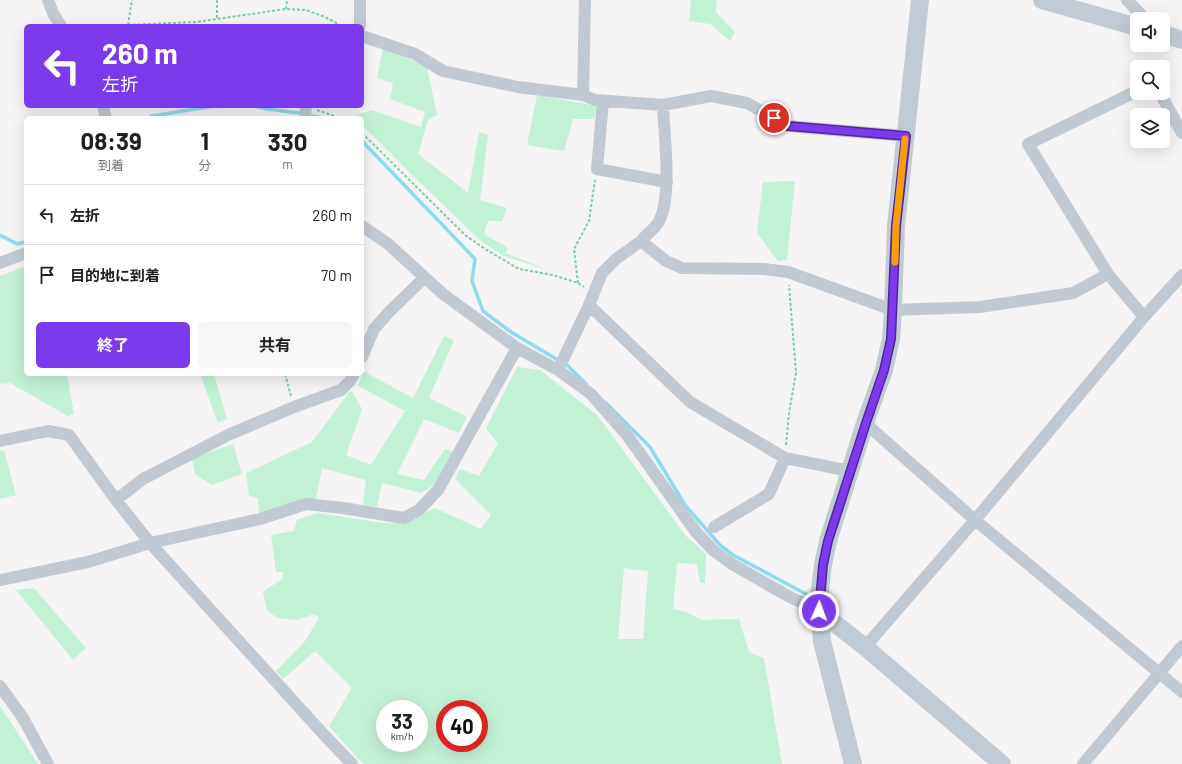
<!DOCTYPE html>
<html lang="ja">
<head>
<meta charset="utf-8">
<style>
  body { margin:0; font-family:Barlow,"Noto Sans JP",sans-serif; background:#f6f6f6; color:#202124; height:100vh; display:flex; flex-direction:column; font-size:15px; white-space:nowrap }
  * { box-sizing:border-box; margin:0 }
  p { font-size:13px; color:#757577 }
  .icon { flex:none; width:22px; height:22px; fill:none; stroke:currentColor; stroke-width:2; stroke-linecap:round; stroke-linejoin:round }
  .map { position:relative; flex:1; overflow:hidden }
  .drawer { position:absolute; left:24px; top:116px; width:340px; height:260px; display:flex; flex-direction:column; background:#fff; border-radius:6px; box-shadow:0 4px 16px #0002 }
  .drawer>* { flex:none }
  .top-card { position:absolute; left:24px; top:24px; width:340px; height:84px; border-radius:6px; box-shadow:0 4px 16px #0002; background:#7c3aed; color:#fff; overflow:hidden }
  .tools { position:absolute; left:1130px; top:12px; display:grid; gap:8px }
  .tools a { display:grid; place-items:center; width:40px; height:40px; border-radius:6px; background:#fff; box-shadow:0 4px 16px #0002; font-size:20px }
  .speed { position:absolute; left:376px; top:700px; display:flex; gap:8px; font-size:20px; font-weight:700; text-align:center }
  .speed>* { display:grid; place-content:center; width:52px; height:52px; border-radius:50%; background:#fff; box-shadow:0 4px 16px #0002; line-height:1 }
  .speed small { font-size:10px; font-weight:400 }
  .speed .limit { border:6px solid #d22; background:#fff; color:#111 }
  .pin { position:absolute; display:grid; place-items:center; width:34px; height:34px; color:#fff; margin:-17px; border:2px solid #fff; border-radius:50%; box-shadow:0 1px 4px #0007 }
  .me { position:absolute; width:44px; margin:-22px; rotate:2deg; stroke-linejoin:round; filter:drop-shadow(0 0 3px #0008) }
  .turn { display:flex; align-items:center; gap:14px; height:84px; padding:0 12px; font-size:18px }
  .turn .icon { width:52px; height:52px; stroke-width:2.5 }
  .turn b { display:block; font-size:28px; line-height:34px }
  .eta { display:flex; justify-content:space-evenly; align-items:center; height:68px; text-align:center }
  .eta b { font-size:24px; font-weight:700; line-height:28px }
  .button { display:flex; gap:8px; margin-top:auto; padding:8px 12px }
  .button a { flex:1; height:46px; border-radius:6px; background:#7c3aed; color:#fff; font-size:16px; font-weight:700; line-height:46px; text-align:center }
  .button a+a { background:#f6f6f6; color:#202124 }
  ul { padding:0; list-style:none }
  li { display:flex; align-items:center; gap:12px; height:60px; padding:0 12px; border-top:1px solid #e0e0e0 }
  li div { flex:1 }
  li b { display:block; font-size:15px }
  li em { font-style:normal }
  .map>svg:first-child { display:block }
</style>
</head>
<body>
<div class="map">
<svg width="1182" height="764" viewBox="0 0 1182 764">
  <rect width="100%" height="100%" fill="#f5f3f3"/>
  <path fill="#c3f1d5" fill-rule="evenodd" d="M691 0H717L716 12 735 32 730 41 710 24 689 21Z
    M383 48 427 67 437 115 428 120 418 154 468 193 479 132 488 135 480 200 507 208 502 221H488L484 234 508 248 506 253 550 271 504 256 482 242 410 173 362 125V118H355L353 116 372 110 421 127 425 112 390 99 393 83 377 78Z
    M537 95 597 106 594 119H573L564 151 527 145Z
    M795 181 787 260 778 261 757 233 763 182Z
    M26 266V374H67L74 414 68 416 10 383 0 384V276Z
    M444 336 454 340 429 398 467 417 459 433 424 419 397 474 424 480 445 449 452 452 434 485 421 493 382 483 377 507 363 505 366 480 322 468 316 499 259 514 258 498 249 496 246 473 312 442 351 390 362 409 346 455 371 465 405 411 358 386 363 371 413 398Z
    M517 367 540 370 598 416 685 535 706 554 705 583H700L697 564 677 563 673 609 686 612 702 620 739 619 749 652 764 658 782 764H363L329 726 352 688 315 651 283 679 276 671 305 641 319 618 314 614 297 620 278 618 267 611 263 592 282 579 284 572H276L271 535 294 531 297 520 317 513 383 523H403L435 508 481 529 491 515 455 479 460 469 479 476 498 443 486 428ZM624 568 648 571 643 639H618ZM385 709H419V743H385ZM445 709H479V743H445Z
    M200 374H214L227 419 218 423Z
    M233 444 242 474 212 485 195 474 192 458Z
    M4 450 16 495 0 499V451Z
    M34 588 86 648 73 660 16 590Z
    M0 706 38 764H0Z"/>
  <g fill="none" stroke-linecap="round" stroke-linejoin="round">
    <path stroke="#90daee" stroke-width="3.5" d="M254 106 267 109 299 113 322 118
      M149 118 152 116 214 106
      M362 141 475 259 472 281 483 311 511 332 568 366 586 384
      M0 235 17 244 26 242
      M605 402 650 447 685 505 720 545 733 555 806 594"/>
    <path stroke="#7ad0a6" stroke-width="2" stroke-dasharray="3 2" stroke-linecap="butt" d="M217 0V18
      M286 9 287 0
      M128 25 196 22 286 9 306 10 325 17 342 26
      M128 25 132 0
      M317 110 340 118
      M362 133 465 235 485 249 519 269 553 275 578 283 584 287
      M578 283 574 249 589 221 595 180
      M285 374 291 396
      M786 445 789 413 796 373 789 285"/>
    <path stroke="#c1cad2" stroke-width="12" d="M48 0 53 13 61 26
      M585 0 583 95 595 100 663 105 711 96 747 103 788 126 906 136
      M1127 0 1145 19
      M360 26V0
      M362 36 415 54 443 71 518 87 583 95
      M1137 91 1028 144 1108 274 1144 317
      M1160 93 1182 133
      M603 101 597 169 667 182
      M103 106 106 118
      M305 118 306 106
      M362 226 387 243 443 294 517 348 558 370 591 394 627 435 696 532 714 551 732 564 786 595 819 611
      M641 241C646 235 653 230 658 223 673 199 664 134 663 105
      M0 263 26 253
      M589 305 690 402 785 458 850 471
      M362 357 374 329 389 312 424 278
      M558 370 589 305 602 273 616 259 641 241 666 261 682 268 764 269 788 272 893 310 980 307 1073 293 1108 274
      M865 423 975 520 1182 692
      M0 441 48 431 69 435 116 500
      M714 527 769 494 785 458
      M0 580 88 562 150 543 260 519 306 504 343 508 404 518 419 510 438 490 517 348
      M865 647 975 520 1144 317 1182 275
      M0 686 23 718 48 764
      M352 764 326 737 150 543 116 500 143 479 228 435 294 407 341 390 350 381 354 374
      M1083 764 1182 646"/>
    <path stroke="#c1cbd6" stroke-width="18" d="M1042 0 1137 27
      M1163 34 1182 40
      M819 611 865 647 1002 764
      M853 764 822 641 819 611 820 589 823 565 828 541 865 423 884 370 891 339 893 310 896 226 920 0"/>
  </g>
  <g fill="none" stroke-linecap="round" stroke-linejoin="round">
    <g stroke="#51269a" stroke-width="10">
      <path id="route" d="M774 118 788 126 906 136 896 226 891 339 884 370 866 423 828 541 823 565 819 611"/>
    </g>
    <use href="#route" stroke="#7c3aed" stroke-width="7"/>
    <path stroke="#f59e0b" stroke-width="7" d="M895 262 896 226 905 139"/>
  </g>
</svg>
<div class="tools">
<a><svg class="icon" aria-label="sound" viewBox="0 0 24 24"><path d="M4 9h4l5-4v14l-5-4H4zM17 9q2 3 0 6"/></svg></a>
<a><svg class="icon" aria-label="search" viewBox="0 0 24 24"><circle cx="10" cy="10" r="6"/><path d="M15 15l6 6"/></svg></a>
<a><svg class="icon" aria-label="layers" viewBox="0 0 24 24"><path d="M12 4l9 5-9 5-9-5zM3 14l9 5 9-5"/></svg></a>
</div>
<div class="speed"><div>33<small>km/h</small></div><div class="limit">40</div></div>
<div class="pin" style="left:774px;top:118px;background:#d93025"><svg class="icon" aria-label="arrive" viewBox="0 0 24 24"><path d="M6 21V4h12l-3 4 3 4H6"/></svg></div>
<svg class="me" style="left:819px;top:611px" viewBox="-20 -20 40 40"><circle r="17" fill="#7c3aed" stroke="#fff" stroke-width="3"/><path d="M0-11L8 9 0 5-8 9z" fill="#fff"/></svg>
<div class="top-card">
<div class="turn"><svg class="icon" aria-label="left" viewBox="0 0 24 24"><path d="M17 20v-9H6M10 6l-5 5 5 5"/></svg><div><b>260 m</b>左折</div></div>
</div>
<section class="drawer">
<div class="eta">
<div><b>08:39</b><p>到着</p></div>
<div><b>1</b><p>分</p></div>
<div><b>330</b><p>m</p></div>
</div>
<ul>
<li><svg class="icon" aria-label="left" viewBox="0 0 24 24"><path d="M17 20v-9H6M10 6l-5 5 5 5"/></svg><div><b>左折</b></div><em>260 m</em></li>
<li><svg class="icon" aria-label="arrive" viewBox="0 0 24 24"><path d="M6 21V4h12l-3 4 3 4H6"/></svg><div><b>目的地に到着</b></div><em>70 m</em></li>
</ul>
<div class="button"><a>終了</a><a>共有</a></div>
</section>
</div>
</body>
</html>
